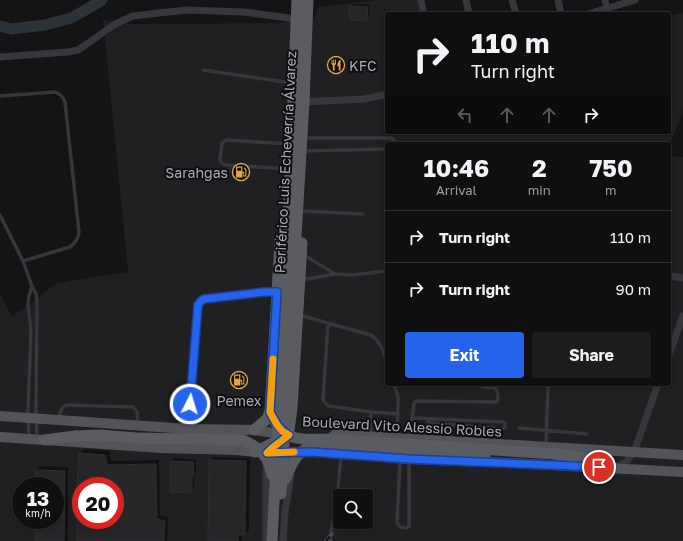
<!DOCTYPE html>
<html lang="en">
<head>
<meta charset="utf-8">
<style>
  body { margin:0; font-family:"Golos Text",sans-serif; background:#1d1d1e; color:#f1f3f6; height:100vh; display:flex; flex-direction:column; font-size:15px; white-space:nowrap }
  * { box-sizing:border-box; margin:0 }
  p { font-size:13px; color:#9b9c9f }
  .icon { flex:none; width:22px; height:22px; fill:none; stroke:currentColor; stroke-width:2; stroke-linecap:round; stroke-linejoin:round }
  .map { position:relative; flex:1; overflow:hidden }
  .side { position:absolute; left:385px; top:142px; width:286px; height:244px; display:flex; flex-direction:column; background:#0f0f10; border-radius:4px; box-shadow:0 2px 6px #0003,0 0 0 1px #2f2f30 }
  .side>* { flex:none }
  .guide { position:absolute; left:385px; top:12px; width:286px; height:122px; border-radius:4px; box-shadow:0 2px 6px #0003,0 0 0 1px #2f2f30; background:#0f0f10; color:#f1f3f6; overflow:hidden }
  .controls { position:absolute; left:333px; top:489px; display:grid; gap:8px }
  .controls a { display:grid; place-items:center; width:40px; height:40px; border-radius:4px; background:#0f0f10; box-shadow:0 2px 6px #0003,0 0 0 1px #2f2f30; font-size:20px }
  .speed { position:absolute; left:12px; top:477px; display:flex; gap:8px; font-size:20px; font-weight:700; text-align:center }
  .speed>* { display:grid; place-content:center; width:52px; height:52px; border-radius:50%; background:#0f0f10; box-shadow:0 2px 6px #0003,0 0 0 1px #2f2f30; line-height:1 }
  .speed small { font-size:10px; font-weight:400 }
  .speed .limit { border:6px solid #d22; background:#fff; color:#111 }
  .pin { position:absolute; display:grid; place-items:center; width:34px; height:34px; color:#fff; margin:-17px; border:2px solid #fff; border-radius:50%; box-shadow:0 1px 4px #0007 }
  .me { position:absolute; width:44px; margin:-22px; rotate:5deg; stroke-linejoin:round; filter:drop-shadow(0 0 3px #0008) }
  .turn { display:flex; align-items:center; gap:14px; height:84px; padding:0 20px; font-size:18px }
  .turn .icon { width:52px; height:52px; stroke-width:2.5 }
  .turn b { display:block; font-size:28px; line-height:34px }
  .lanes { display:flex; align-items:center; height:38px; padding:0 20px; background:#0003; justify-content:center; gap:20px; direction:ltr }
  .lanes .off { opacity:.35 }
  .eta { display:flex; justify-content:space-evenly; align-items:center; height:68px; text-align:center }
  .eta b { font-size:24px; font-weight:700; line-height:28px }
  .button { display:flex; gap:8px; margin-top:auto; padding:8px 20px }
  .button a { flex:1; height:46px; border-radius:4px; background:#2563eb; color:#fff; font-size:16px; font-weight:700; line-height:46px; text-align:center }
  .button a+a { background:#1d1d1e; color:#f1f3f6 }
  ul { padding:0; list-style:none }
  li { display:flex; align-items:center; gap:12px; height:52px; padding:0 20px; border-top:1px solid #2f2f30 }
  li div { flex:1 }
  li b { display:block; font-size:15px }
  li em { font-style:normal }
  .map>svg:first-child { display:block }
</style>
</head>
<body>
<div class="map">
<svg width="683" height="541" viewBox="0 0 683 541">
  <rect width="100%" height="100%" fill="#141416"/>
  <path fill="#202023" fill-rule="evenodd" d="M376 0H419L422 14H387V132H669V16L683 13V110L669 147V144H387V384H669V156L683 157V541H0V294L12 317 57 283 128 272 103 20 134 24 274 23 314 19 319 7ZM21 486H55V520H21ZM81 486H115V520H81ZM340 496H366V522H340Z"/>
  <path fill="#0007" fill-rule="evenodd" d="M353 4 370 5 369 17 366 20 350 6Z
    M84 449 109 451 111 461 159 460 160 515 168 517 167 541H78V487L80 453ZM81 486H115V520H81Z
    M214 457 250 458 249 530 245 534H242V540L241 541H209L210 461Z
    M174 458 196 460V472L194 473V488L191 491 171 461Z
    M40 466 68 467V541H36V520H55V486H36V470Z"/>
  <g fill="none" stroke-linecap="round" stroke-linejoin="round">
    <path stroke="#2b3339" stroke-width="11" d="M0 26 11 29 45 25 71 18 82 12 102 0"/>
  </g>
  <path fill="#27272a" stroke="#2e2f32" d="M349 6 368 7 367 21 352 20 349 16Z
    M79 453 105 455 107 465 156 464 157 519 165 521 164 541H77V520H115V486H77Z
    M209 460 246 461 245 535H238V541H208Z
    M170 461 194 462 193 476H192V492H170Z
    M35 470 65 471 64 541H35V520H55V486H35Z"/>
  <g fill="none" stroke-linecap="round" stroke-linejoin="round">
    <path stroke="#36373b" stroke-width="3.5" d="M203 70 292 83
      M0 96 55 92C61 94 63 97 65 102L79 232C78 239 76 242 70 247L23 261 0 215
      M304 138H391L394 140V144
      M302 151 387 149
      M289 169 226 165 222 163 220 160 222 143 226 140 290 144
      M303 211 363 214
      M304 255 335 274
      M23 261 32 286 36 294 37 301 36 412 37 438
      M301 280 335 274 352 275 387 271
      M299 315 371 335C381 342 383 351 387 362
      M328 323 323 400 327 405 329 406 371 412 398 414
      M394 384 398 397V402L397 436
      M412 418 504 422 505 423V428L503 429 430 423 428 422 427 419
      M58 419 62 408 66 405 133 407 137 412 138 424
      M188 427 198 305 199 303 204 299 264 292H276
      M519 428 587 434
      M370 435 371 412
      M410 437 414 403 416 401 497 402C499 398 498 391 495 388L482 387
      M29 439 28 411 31 330 28 305 29 296 32 286
      M546 446 548 384
      M400 460 397 523 400 527 407 528 409 526V460
      M331 541 330 537 337 499 341 455"/>
    <path stroke="#36373b" stroke-width="7" d="M421 0 424 14
      M466 0 469 14
      M512 0 516 14
      M558 0 561 14
      M605 0 607 8
      M588 14 635 0
      M0 57 68 52 78 50 87 44 115 24 133 16 186 10 244 12 296 19
      M304 102 364 99 387 94
      M669 276 683 278
      M669 355 683 316
      M266 465V541
      M614 468 627 461 634 452 658 384
      M283 541 285 512 291 475"/>
    <path stroke="#525459" stroke-width="10" d="M0 416 188 429 254 430 286 435
      M334 435H347L683 455
      M0 437 162 448 237 450 267 453 312 452 409 459 511 463 683 472"/>
    <path stroke="#5a5c62" stroke-width="11" d="M287 252 297 0
      M295 253 304 102 308 0
      M270 411C273 418 276 426 282 431 294 442 313 439 328 439L555 454 584 458 594 462
      M254 430 267 419 270 411 280 241
      M289 430 292 408 302 243
      M44 440 76 436
      M255 452 285 437
      M588 462H594L614 468"/>
    <g stroke="#494b4f" stroke-width="3.5">
      <path id="rail" d="M326 541 332 534"/>
    </g>
    <use href="#rail" stroke="#0f0f11" stroke-width="2" stroke-dasharray="6" stroke-linecap="butt"/>
    <path stroke="#5a5c62" stroke-width="11" d="M76 436 100 435 137 438 243 440C261 448 268 456 272 475
      M285 480C292 463 297 449 317 444L485 457
      M281 494 295 253
      M272 541 287 252"/>
  </g>
  <g fill="none" stroke-linecap="round" stroke-linejoin="round">
    <g stroke="#184099" stroke-width="10">
      <path id="route" d="M190 404 198 305 201 301 204 299 264 292H277L270 412C275 422 279 429 289 435L272 448 267 453 312 452 409 459 599 467"/>
    </g>
    <use href="#route" stroke="#2563eb" stroke-width="7"/>
    <path stroke="#f59e0b" stroke-width="7" d="M273 359 270 412 277 425 282 431 289 435 272 448 267 453 294 452"/>
  </g>
  <defs>
    <g id="restaurant-ring" transform="scale(0.9)"><circle r="9.5" fill="#0f0f11" stroke="#e4a73e" stroke-width="1.5"/><path d="M-5-6h1v4h1v-4h1v4h1v-4h1v5L-1.5 .5V6h-2V.5L-5-1ZM5-6V6H3V1.5H1.5Q1.5-4 5-6Z" fill="#e4a73e"/></g>
    <g id="fuel-ring" transform="scale(0.9)"><circle r="9.5" fill="#0f0f11" stroke="#e4a73e" stroke-width="1.5"/><path d="M-5.5-6h7V0h2V4h1.3V-2.5L3-4.5l.8-.8L6-3V5H2.5V1h-1V6h-7ZM-4.2-4.7v3.2H.2V-4.7Z" fill="#e4a73e"/></g>
  </defs>
  <g fill-rule="evenodd">
    <use href="#restaurant-ring" x="336" y="65"/>
    <use href="#fuel-ring" x="241" y="172"/>
    <use href="#fuel-ring" x="239" y="380"/>
  </g>
  <g text-anchor="middle" dominant-baseline="central" stroke-width="4" stroke-linejoin="round" paint-order="stroke">
    <g font-size="14" fill="#a7acb5" stroke="#0f0f11" text-anchor="start">
      <text x="349" y="65">KFC</text>
      <text x="228" y="172" text-anchor="end">Sarahgas</text>
      <text x="239" y="400" text-anchor="middle">Pemex</text>
    </g>
    <g font-size="14" fill="#a7acb5" stroke="#0f0f11">
      <text transform="translate(285 162) rotate(-87)">Periférico Luis Echeverría Álvarez</text>
      <text transform="translate(402 426) rotate(3)">Boulevard Vito Alessio Robles</text>
    </g>
  </g>
</svg>
<div class="controls">
<a><svg class="icon" aria-label="search" viewBox="0 0 24 24"><circle cx="10" cy="10" r="6"/><path d="M15 15l6 6"/></svg></a>
</div>
<div class="speed"><div>13<small>km/h</small></div><div class="limit">20</div></div>
<div class="pin" style="left:599px;top:467px;background:#d93025"><svg class="icon" aria-label="arrive" viewBox="0 0 24 24"><path d="M6 21V4h12l-3 4 3 4H6"/></svg></div>
<svg class="me" style="left:190px;top:404px" viewBox="-20 -20 40 40"><circle r="17" fill="#2563eb" stroke="#fff" stroke-width="3"/><path d="M0-11L8 9 0 5-8 9z" fill="#fff"/></svg>
<div class="guide">
<div class="turn"><svg class="icon" aria-label="right" viewBox="0 0 24 24"><path d="M7 20v-9h11M14 6l5 5-5 5"/></svg><div><b>110 m</b>Turn right</div></div>
<div class="lanes"><svg class="icon off" aria-label="left" viewBox="0 0 24 24"><path d="M17 20v-9H6M10 6l-5 5 5 5"/></svg><svg class="icon off" aria-label="ahead" viewBox="0 0 24 24"><path d="M12 20V5M6 11l6-6 6 6"/></svg><svg class="icon off" aria-label="ahead" viewBox="0 0 24 24"><path d="M12 20V5M6 11l6-6 6 6"/></svg><svg class="icon" aria-label="right" viewBox="0 0 24 24"><path d="M7 20v-9h11M14 6l5 5-5 5"/></svg></div>
</div>
<section class="side">
<div class="eta">
<div><b>10:46</b><p>Arrival</p></div>
<div><b>2</b><p>min</p></div>
<div><b>750</b><p>m</p></div>
</div>
<ul>
<li><svg class="icon" aria-label="right" viewBox="0 0 24 24"><path d="M7 20v-9h11M14 6l5 5-5 5"/></svg><div><b>Turn right</b></div><em>110 m</em></li>
<li><svg class="icon" aria-label="right" viewBox="0 0 24 24"><path d="M7 20v-9h11M14 6l5 5-5 5"/></svg><div><b>Turn right</b></div><em>90 m</em></li>
</ul>
<div class="button"><a>Exit</a><a>Share</a></div>
</section>
</div>
</body>
</html>
